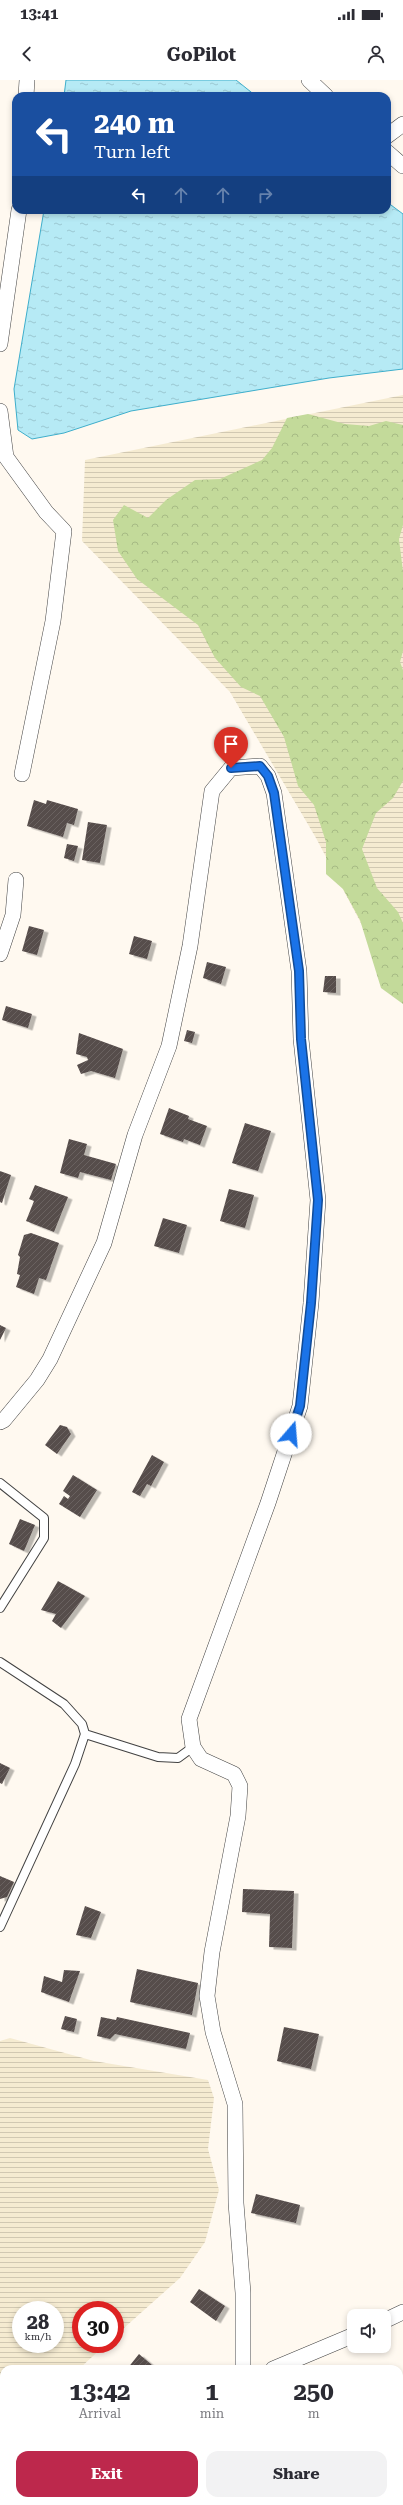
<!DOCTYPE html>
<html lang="en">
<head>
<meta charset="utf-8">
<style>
  body { margin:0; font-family:"Roboto Serif",serif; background:#f2f2f3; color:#2b2b33; height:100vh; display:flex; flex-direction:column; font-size:15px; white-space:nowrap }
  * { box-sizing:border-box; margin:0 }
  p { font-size:13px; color:#7c7c81 }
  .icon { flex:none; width:22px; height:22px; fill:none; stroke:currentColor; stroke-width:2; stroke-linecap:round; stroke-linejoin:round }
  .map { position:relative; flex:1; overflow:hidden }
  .details { position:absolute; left:0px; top:2285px; width:403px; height:140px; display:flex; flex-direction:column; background:#fff; border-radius:12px 12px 0 0; box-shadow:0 2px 6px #0003 }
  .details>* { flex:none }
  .top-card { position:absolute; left:12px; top:12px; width:379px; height:122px; border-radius:12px; box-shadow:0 2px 6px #0003; background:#1a4fa0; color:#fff; overflow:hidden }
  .tools { position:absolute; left:347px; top:2229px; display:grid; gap:8px }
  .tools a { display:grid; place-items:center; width:44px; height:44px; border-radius:8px; background:#fff; box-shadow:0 2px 6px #0003; font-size:20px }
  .speed { position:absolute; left:12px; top:2221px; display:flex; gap:8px; font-size:20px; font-weight:700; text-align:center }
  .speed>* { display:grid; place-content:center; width:52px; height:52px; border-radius:50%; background:#fff; box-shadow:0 2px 6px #0003; line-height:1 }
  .speed small { font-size:10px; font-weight:400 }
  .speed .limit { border:6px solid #d22; background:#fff; color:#111 }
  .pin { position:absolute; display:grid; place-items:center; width:34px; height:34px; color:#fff; margin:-41px -17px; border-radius:50% 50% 50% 0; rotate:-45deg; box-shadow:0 0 4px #0007 }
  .pin .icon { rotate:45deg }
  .me { position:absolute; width:44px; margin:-22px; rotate:18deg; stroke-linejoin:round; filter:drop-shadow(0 0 3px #0008) }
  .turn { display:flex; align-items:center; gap:14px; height:84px; padding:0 16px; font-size:18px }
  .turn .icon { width:52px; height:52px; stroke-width:2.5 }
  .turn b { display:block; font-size:28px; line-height:34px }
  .lanes { display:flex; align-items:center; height:38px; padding:0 16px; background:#0003; justify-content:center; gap:20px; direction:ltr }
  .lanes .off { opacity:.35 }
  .eta { display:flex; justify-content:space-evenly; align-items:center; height:68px; text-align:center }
  .eta b { font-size:24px; font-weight:700; line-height:28px }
  .cta { display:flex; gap:8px; margin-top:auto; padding:8px 16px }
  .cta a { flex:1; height:46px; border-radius:12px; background:#bd284c; color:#fff; font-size:16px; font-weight:700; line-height:46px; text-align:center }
  .cta a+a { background:#f2f2f3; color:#2b2b33 }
  .status { display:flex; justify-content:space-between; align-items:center; height:28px; padding:0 20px; background:#fff; direction:ltr }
  .status svg { height:11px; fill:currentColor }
  header { display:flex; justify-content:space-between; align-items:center; height:52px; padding:0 16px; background:#fff; font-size:18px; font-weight:700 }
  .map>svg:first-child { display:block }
</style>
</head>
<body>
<div class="status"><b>13:41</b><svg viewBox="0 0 49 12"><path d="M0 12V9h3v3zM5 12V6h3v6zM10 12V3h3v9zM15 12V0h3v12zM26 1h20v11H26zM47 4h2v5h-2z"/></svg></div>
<header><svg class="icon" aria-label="back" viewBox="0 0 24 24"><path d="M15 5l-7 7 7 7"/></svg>GoPilot<svg class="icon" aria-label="person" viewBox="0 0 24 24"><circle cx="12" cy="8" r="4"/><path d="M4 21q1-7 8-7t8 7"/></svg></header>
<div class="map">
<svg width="403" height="2425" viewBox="0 0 403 2425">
  <defs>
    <pattern id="farmland-rules" width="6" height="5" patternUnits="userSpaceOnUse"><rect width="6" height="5" fill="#f5ebd1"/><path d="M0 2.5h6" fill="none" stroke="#d1c8b2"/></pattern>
    <pattern id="forest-crowns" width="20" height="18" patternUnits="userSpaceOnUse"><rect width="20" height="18" fill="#c3da9a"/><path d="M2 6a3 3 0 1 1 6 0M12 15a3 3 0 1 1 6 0" fill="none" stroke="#a6ba84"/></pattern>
    <pattern id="water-ripples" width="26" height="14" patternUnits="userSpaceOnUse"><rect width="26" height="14" fill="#b6eaf5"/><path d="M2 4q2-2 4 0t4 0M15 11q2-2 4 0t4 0" fill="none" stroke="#9bc8d1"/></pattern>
    <pattern id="building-hatch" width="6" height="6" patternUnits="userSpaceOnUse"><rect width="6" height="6" fill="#574d4b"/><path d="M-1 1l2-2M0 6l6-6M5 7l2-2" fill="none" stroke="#6a6261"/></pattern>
    <filter id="shadow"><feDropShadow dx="4.5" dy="2.5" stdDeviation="0" flood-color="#0004"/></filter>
  </defs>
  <rect width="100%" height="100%" fill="#fff9f0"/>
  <path fill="url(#farmland-rules)" fill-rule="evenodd" d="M403 315V923L316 758 230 612 82 461 85 380Z
    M10 1958 94 1981 208 2000 214 2018 208 2069 219 2110 205 2162 180 2198 115 2256V2230H81V2264H106L79 2289H4V2419L0 2420V1961ZM21 2230H55V2264H21Z"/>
  <path fill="url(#forest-crowns)" d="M308 334 345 344 369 346 386 341 403 345V445L399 459 403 492V571L400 582 403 590V701L393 718 376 733 362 769 377 808 398 832 403 843V924L381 908 360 840 343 809 326 794V762L314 725 298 706 284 657 260 616 241 607 215 578 198 545 137 499 118 471 113 440 124 425 148 438 166 420 195 400 220 399 262 380 272 368 287 338Z"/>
  <path fill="url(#water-ripples)" stroke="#3eaecb" d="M66 0H236L256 16H64Z
    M387 122 403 134V289L329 298 131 331 64 353 32 359 18 350 14 309 44 130H387Z"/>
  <path fill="url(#building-hatch)" filter="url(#shadow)" d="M34 720 46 724 47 720 78 729 74 745 67 743 63 757 27 746Z
    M88 742 107 745 100 783 82 780Z
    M67 764 78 766 74 781 64 778Z
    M29 846 44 850 37 875 22 871Z
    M134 856 152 861 147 879 129 874Z
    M207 882 226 887 221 904 203 898Z
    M325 896H336V913L323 912Z
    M6 926 32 934 28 948 2 940Z
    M187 950 195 952 192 963 184 961Z
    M79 953 123 969 115 998 91 991 81 994 77 985 88 980 87 977 76 974Z
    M169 1028 189 1036 188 1039 207 1046 200 1065 184 1059 183 1062 160 1054Z
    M245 1043 271 1051 258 1091 232 1083Z
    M69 1059 87 1064 84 1075 116 1084 111 1100 80 1092 78 1098 60 1093Z
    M0 1091 11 1095 2 1123 0 1122Z
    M35 1105 68 1117 54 1152 26 1141 34 1121 29 1119Z
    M229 1109 254 1115 245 1148 220 1141Z
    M163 1138 187 1145 179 1173 154 1166Z
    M31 1153 59 1163 46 1200 39 1198 34 1214 16 1207 20 1195 17 1194 20 1177 18 1175 24 1155Z
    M0 1245 6 1248 0 1260Z
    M60 1345 67 1347 71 1354 57 1374 45 1365Z
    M152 1375 164 1382 151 1406 147 1404 140 1416 132 1412Z
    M73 1395 97 1410 80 1437 59 1424 64 1416 68 1419 70 1416 63 1411Z
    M20 1439 35 1445 24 1471 9 1464Z
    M58 1501 85 1516 61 1548 52 1541 56 1534 41 1530Z
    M0 1683 10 1688 2 1704 0 1703Z
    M0 1796 14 1802 7 1817 0 1819Z
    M243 1809 294 1811 292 1868 269 1867 270 1834 242 1832Z
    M85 1826 101 1832 91 1858 76 1855Z
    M137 1889 198 1903 192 1935 130 1922Z
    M64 1890 80 1891 69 1922 41 1912 44 1896 62 1902Z
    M65 1936 77 1939 74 1952 61 1949Z
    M101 1937 116 1940 117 1937 190 1953 186 1969 115 1954 110 1959 97 1956Z
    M284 1947 319 1954 311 1989 277 1981Z
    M256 2114 300 2125 296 2143 251 2133Z
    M199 2209 225 2226 216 2241 190 2222Z
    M139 2274 152 2285 148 2289H127Z
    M158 2421H191L188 2425H155Z"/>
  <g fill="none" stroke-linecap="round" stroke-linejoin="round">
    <g stroke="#424242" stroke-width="10">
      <path id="service" d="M0 1403 44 1438V1458L0 1528
        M0 1582 64 1624 82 1644 85 1654 75 1684 0 1847
        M85 1654 158 1677 178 1678 193 1667"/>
    </g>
    <g stroke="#424242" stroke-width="16">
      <path id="minor" d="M309 0 326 16
        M26 16 27 0
        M387 56 403 44
        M387 72 403 86
        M0 264 19 130
        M0 331 6 377 46 432 64 451 53 541 22 694
        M0 874 13 835 16 800
        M0 1342 4 1340 37 1300 50 1279 104 1163 135 1055 169 966 190 866 212 711 231 688 260 686 268 696 274 713 299 891 301 959 318 1120 311 1223 300 1326 268 1423 189 1639 193 1667 201 1679 234 1694 240 1706 238 1736 212 1872 207 1916 213 1952 235 2024 236 2123 243 2213V2289
        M384 2241 403 2232
        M273 2289 354 2255
        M244 2421V2425
        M139 2425 142 2421"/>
    </g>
    <use href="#service" stroke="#fff" stroke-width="8"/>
    <use href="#minor" stroke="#fff" stroke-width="15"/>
  </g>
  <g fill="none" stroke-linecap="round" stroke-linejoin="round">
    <g stroke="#114b97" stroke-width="10">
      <path id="route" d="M231 688 260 686 268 696 274 713 299 891 301 959 318 1120 311 1223 300 1326 291 1354"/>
    </g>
    <use href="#route" stroke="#1a73e8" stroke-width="7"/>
  </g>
</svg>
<div class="tools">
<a><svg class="icon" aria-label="sound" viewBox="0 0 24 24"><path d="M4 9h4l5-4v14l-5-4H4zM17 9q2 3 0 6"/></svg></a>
</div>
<div class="speed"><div>28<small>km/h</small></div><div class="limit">30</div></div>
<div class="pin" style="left:231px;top:688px;background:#d93025"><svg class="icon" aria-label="arrive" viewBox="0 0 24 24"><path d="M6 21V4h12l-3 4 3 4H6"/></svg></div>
<svg class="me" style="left:291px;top:1354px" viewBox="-20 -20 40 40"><circle r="19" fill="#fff"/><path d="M0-13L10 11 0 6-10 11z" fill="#1a73e8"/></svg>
<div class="top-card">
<div class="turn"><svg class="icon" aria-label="left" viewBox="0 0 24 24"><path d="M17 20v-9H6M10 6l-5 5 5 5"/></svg><div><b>240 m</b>Turn left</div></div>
<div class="lanes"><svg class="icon" aria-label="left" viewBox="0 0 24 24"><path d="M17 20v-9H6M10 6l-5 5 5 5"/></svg><svg class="icon off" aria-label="ahead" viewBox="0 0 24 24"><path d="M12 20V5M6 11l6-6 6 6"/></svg><svg class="icon off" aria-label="ahead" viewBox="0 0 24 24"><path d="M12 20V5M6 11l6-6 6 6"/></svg><svg class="icon off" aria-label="right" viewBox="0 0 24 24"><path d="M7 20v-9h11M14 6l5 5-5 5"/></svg></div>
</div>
<section class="details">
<div class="eta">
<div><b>13:42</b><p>Arrival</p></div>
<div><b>1</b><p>min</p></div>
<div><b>250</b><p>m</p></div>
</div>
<div class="cta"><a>Exit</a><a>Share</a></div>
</section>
</div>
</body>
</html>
